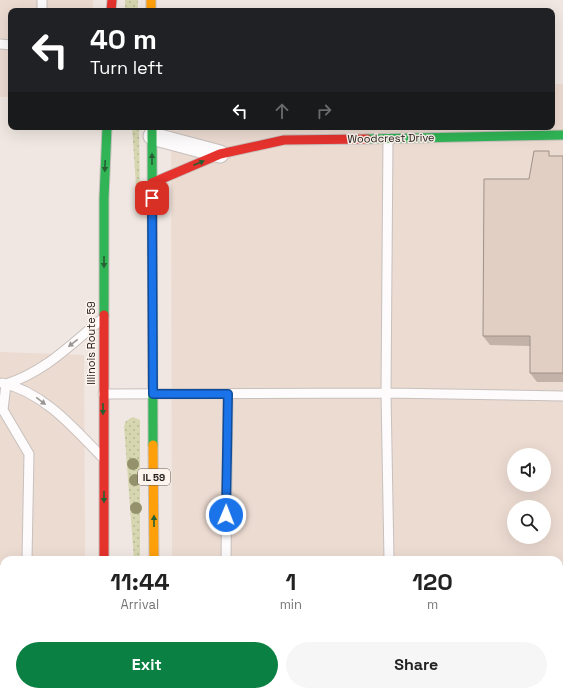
<!DOCTYPE html>
<html lang="en">
<head>
<meta charset="utf-8">
<style>
  body { margin:0; font-family:"Space Grotesk",sans-serif; background:#f6f6f6; color:#222; height:100vh; display:flex; flex-direction:column; font-size:15px; white-space:nowrap }
  * { box-sizing:border-box; margin:0 }
  p { font-size:13px; color:#767676 }
  .icon { flex:none; width:22px; height:22px; fill:none; stroke:currentColor; stroke-width:2; stroke-linecap:round; stroke-linejoin:round }
  .map { position:relative; flex:1; overflow:hidden }
  .details { position:absolute; left:0px; top:556px; width:563px; height:140px; display:flex; flex-direction:column; background:#fff; border-radius:12px 12px 0 0; box-shadow:0 4px 16px #0002 }
  .details>* { flex:none }
  .guide { position:absolute; left:8px; top:8px; width:547px; height:122px; border-radius:8px; box-shadow:0 4px 16px #0002; background:#202124; color:#fff; overflow:hidden }
  .buttons { position:absolute; left:507px; top:448px; display:grid; gap:8px }
  .buttons a { display:grid; place-items:center; width:44px; height:44px; border-radius:50%; background:#fff; box-shadow:0 4px 16px #0002; font-size:20px }
  .pin { position:absolute; display:grid; place-items:center; width:34px; height:34px; color:#fff; margin:-17px; border-radius:8px; box-shadow:0 2px 6px #0006 }
  .me { position:absolute; width:44px; margin:-22px; rotate:1deg; stroke-linejoin:round; filter:drop-shadow(0 0 3px #0008) }
  .turn { display:flex; align-items:center; gap:14px; height:84px; padding:0 16px; font-size:18px }
  .turn .icon { width:52px; height:52px; stroke-width:2.5 }
  .turn b { display:block; font-size:28px; line-height:34px }
  .lanes { display:flex; align-items:center; height:38px; padding:0 16px; background:#0003; justify-content:center; gap:20px; direction:ltr }
  .lanes .off { opacity:.35 }
  .eta { display:flex; justify-content:space-evenly; align-items:center; height:68px; text-align:center }
  .eta b { font-size:24px; font-weight:600; line-height:28px }
  .primary-button { display:flex; gap:8px; margin-top:auto; padding:8px 16px }
  .primary-button a { flex:1; height:46px; border-radius:24px; background:#0b8043; color:#fff; font-size:16px; font-weight:600; line-height:46px; text-align:center }
  .primary-button a+a { background:#f6f6f6; color:#222 }
  .map>svg:first-child { display:block }
</style>
</head>
<body>
<div class="map">
<svg width="563" height="696" viewBox="0 0 563 696">
  <defs>
    <pattern id="grass-dots" width="8" height="8" patternUnits="userSpaceOnUse"><rect width="8" height="8" fill="#d6d7b0"/><path d="M2 2h.1M6 6h.1" fill="none" stroke="#b7b897" stroke-width="1.8" stroke-linecap="round"/></pattern>
  </defs>
  <rect width="100%" height="100%" fill="#f0e7e2"/>
  <path fill="#ecdbd1" fill-rule="evenodd" d="M0 0H93V11H11V97H0Z
    M552 84H563V696H172V692H559V560H172L171 127H552ZM514 455H544V485H514ZM514 507H544V537H514Z
    M0 352 84 355 85 560H4V692H86V696H0Z"/>
  <path fill="url(#grass-dots)" d="M125 0H138V11H125Z
    M132 127H139L140 201H137Z
    M133 417 140 420V560H134L124 426 126 421Z"/>
  <g fill="none" stroke-linecap="round" stroke-linejoin="round">
    <g stroke="#c7c0bd" stroke-width="11">
      <path id="lane" d="M42 11V0
        M0 44 11 45
        M388 138 386 393 389 560
        M2 383C43 392 73 427 101 456
        M6 384 3 410 29 454 27 560
        M6 384C45 372 71 344 102 319
        M103 394 386 393 563 396
        M226 560 228 394
        M0 610H4
        M559 687H563
        M4 696V692
        M69 696 75 692
        M223 696V692
        M390 696 391 692
        M545 696V692"/>
    </g>
    <g stroke="#c7c0bd" stroke-width="19">
      <path id="street" d="M152 136 220 154"/>
    </g>
    <g stroke="#c7c0bd" stroke-width="11">
      <path id="fast" d="M152 127 153 445
        M367 139 563 135
        M104 315V198L107 127
        M105 692V696"/>
    </g>
    <g stroke="#c7c0bd" stroke-width="11">
      <path id="slow" d="M151 0V11
        M153 445 154 560
        M155 692V696"/>
    </g>
    <g stroke="#c7c0bd" stroke-width="11">
      <path id="jam" d="M111 11 112 0
        M152 183 220 154 284 140 367 139
        M104 315V560"/>
    </g>
    <use href="#lane" stroke="#fdfbfb" stroke-width="9"/>
    <use href="#street" stroke="#fdfbfb" stroke-width="17"/>
    <use href="#fast" stroke="#30b455" stroke-width="9"/>
    <use href="#slow" stroke="#ff9f0a" stroke-width="9"/>
    <use href="#jam" stroke="#e5322d" stroke-width="9"/>
  </g>
  <g fill="#94926c">
    <circle cx="133" cy="464" r="6"/>
    <circle cx="135" cy="480" r="6"/>
    <circle cx="136" cy="508" r="6"/>
  </g>
  <path fill="#c2b2a8" d="M552 156H563V382H537L530 373V346L490 345 483 336 529 179Z"/>
  <path fill="#9e9188" d="M328 692H334V696H328Z"/>
  <path fill="#e1cfc3" stroke="#9e9188" d="M534 151H549V156H563V373H530V336H483L484 179H529Z
    M286 692H328V696H286Z"/>
  <defs><path id="oneway-solid" d="M-6-.8H1V-3.2L6.5 0L1 3.2V.8H-6Z"/></defs>
  <g fill="#275f32">
    <use href="#oneway-solid" transform="translate(152 159) rotate(-90)"/>
    <use href="#oneway-solid" transform="translate(199 163) rotate(-23)"/>
    <use href="#oneway-solid" transform="translate(105 166) rotate(92)"/>
    <use href="#oneway-solid" transform="translate(104 262) rotate(90)"/>
    <use href="#oneway-solid" transform="translate(103 409) rotate(90)"/>
    <use href="#oneway-solid" transform="translate(104 497) rotate(90)"/>
    <use href="#oneway-solid" transform="translate(154 521) rotate(-90)"/>
  </g>
  <g fill="#999694">
    <use href="#oneway-solid" transform="translate(73 343) rotate(142)"/>
    <use href="#oneway-solid" transform="translate(41 401) rotate(37)"/>
  </g>
  <g fill="none" stroke-linecap="round" stroke-linejoin="round">
    <g stroke="#114b97" stroke-width="10">
      <path id="route" d="M152 198 153 394H228L226 515"/>
    </g>
    <use href="#route" stroke="#1a73e8" stroke-width="7"/>
  </g>
  <g text-anchor="middle" dominant-baseline="central" stroke-width="3" stroke-linejoin="round" paint-order="stroke">
    <rect fill="#fef4ee" stroke="#625b57" stroke-width="1" x="138" y="469" width="32" height="16" rx="3"/>
    <g font-size="10" font-weight="bold" fill="#1f1a16">
      <text x="154" y="477">IL 59</text>
    </g>
    <g font-size="11" fill="#1f1a16" stroke="#fef4ee">
      <text transform="translate(391 138) rotate(-1)">Woodcrest Drive</text>
      <text transform="translate(91 343) rotate(-90)">Illinois Route 59</text>
    </g>
  </g>
</svg>
<div class="buttons">
<a><svg class="icon" aria-label="sound" viewBox="0 0 24 24"><path d="M4 9h4l5-4v14l-5-4H4zM17 9q2 3 0 6"/></svg></a>
<a><svg class="icon" aria-label="search" viewBox="0 0 24 24"><circle cx="10" cy="10" r="6"/><path d="M15 15l6 6"/></svg></a>
</div>
<div class="pin" style="left:152px;top:198px;background:#d93025"><svg class="icon" aria-label="arrive" viewBox="0 0 24 24"><path d="M6 21V4h12l-3 4 3 4H6"/></svg></div>
<svg class="me" style="left:226px;top:515px" viewBox="-20 -20 40 40"><circle r="17" fill="#1a73e8" stroke="#fff" stroke-width="3"/><path d="M0-11L8 9 0 5-8 9z" fill="#fff"/></svg>
<div class="guide">
<div class="turn"><svg class="icon" aria-label="left" viewBox="0 0 24 24"><path d="M17 20v-9H6M10 6l-5 5 5 5"/></svg><div><b>40 m</b>Turn left</div></div>
<div class="lanes"><svg class="icon" aria-label="left" viewBox="0 0 24 24"><path d="M17 20v-9H6M10 6l-5 5 5 5"/></svg><svg class="icon off" aria-label="ahead" viewBox="0 0 24 24"><path d="M12 20V5M6 11l6-6 6 6"/></svg><svg class="icon off" aria-label="right" viewBox="0 0 24 24"><path d="M7 20v-9h11M14 6l5 5-5 5"/></svg></div>
</div>
<section class="details">
<div class="eta">
<div><b>11:44</b><p>Arrival</p></div>
<div><b>1</b><p>min</p></div>
<div><b>120</b><p>m</p></div>
</div>
<div class="primary-button"><a>Exit</a><a>Share</a></div>
</section>
</div>
</body>
</html>
